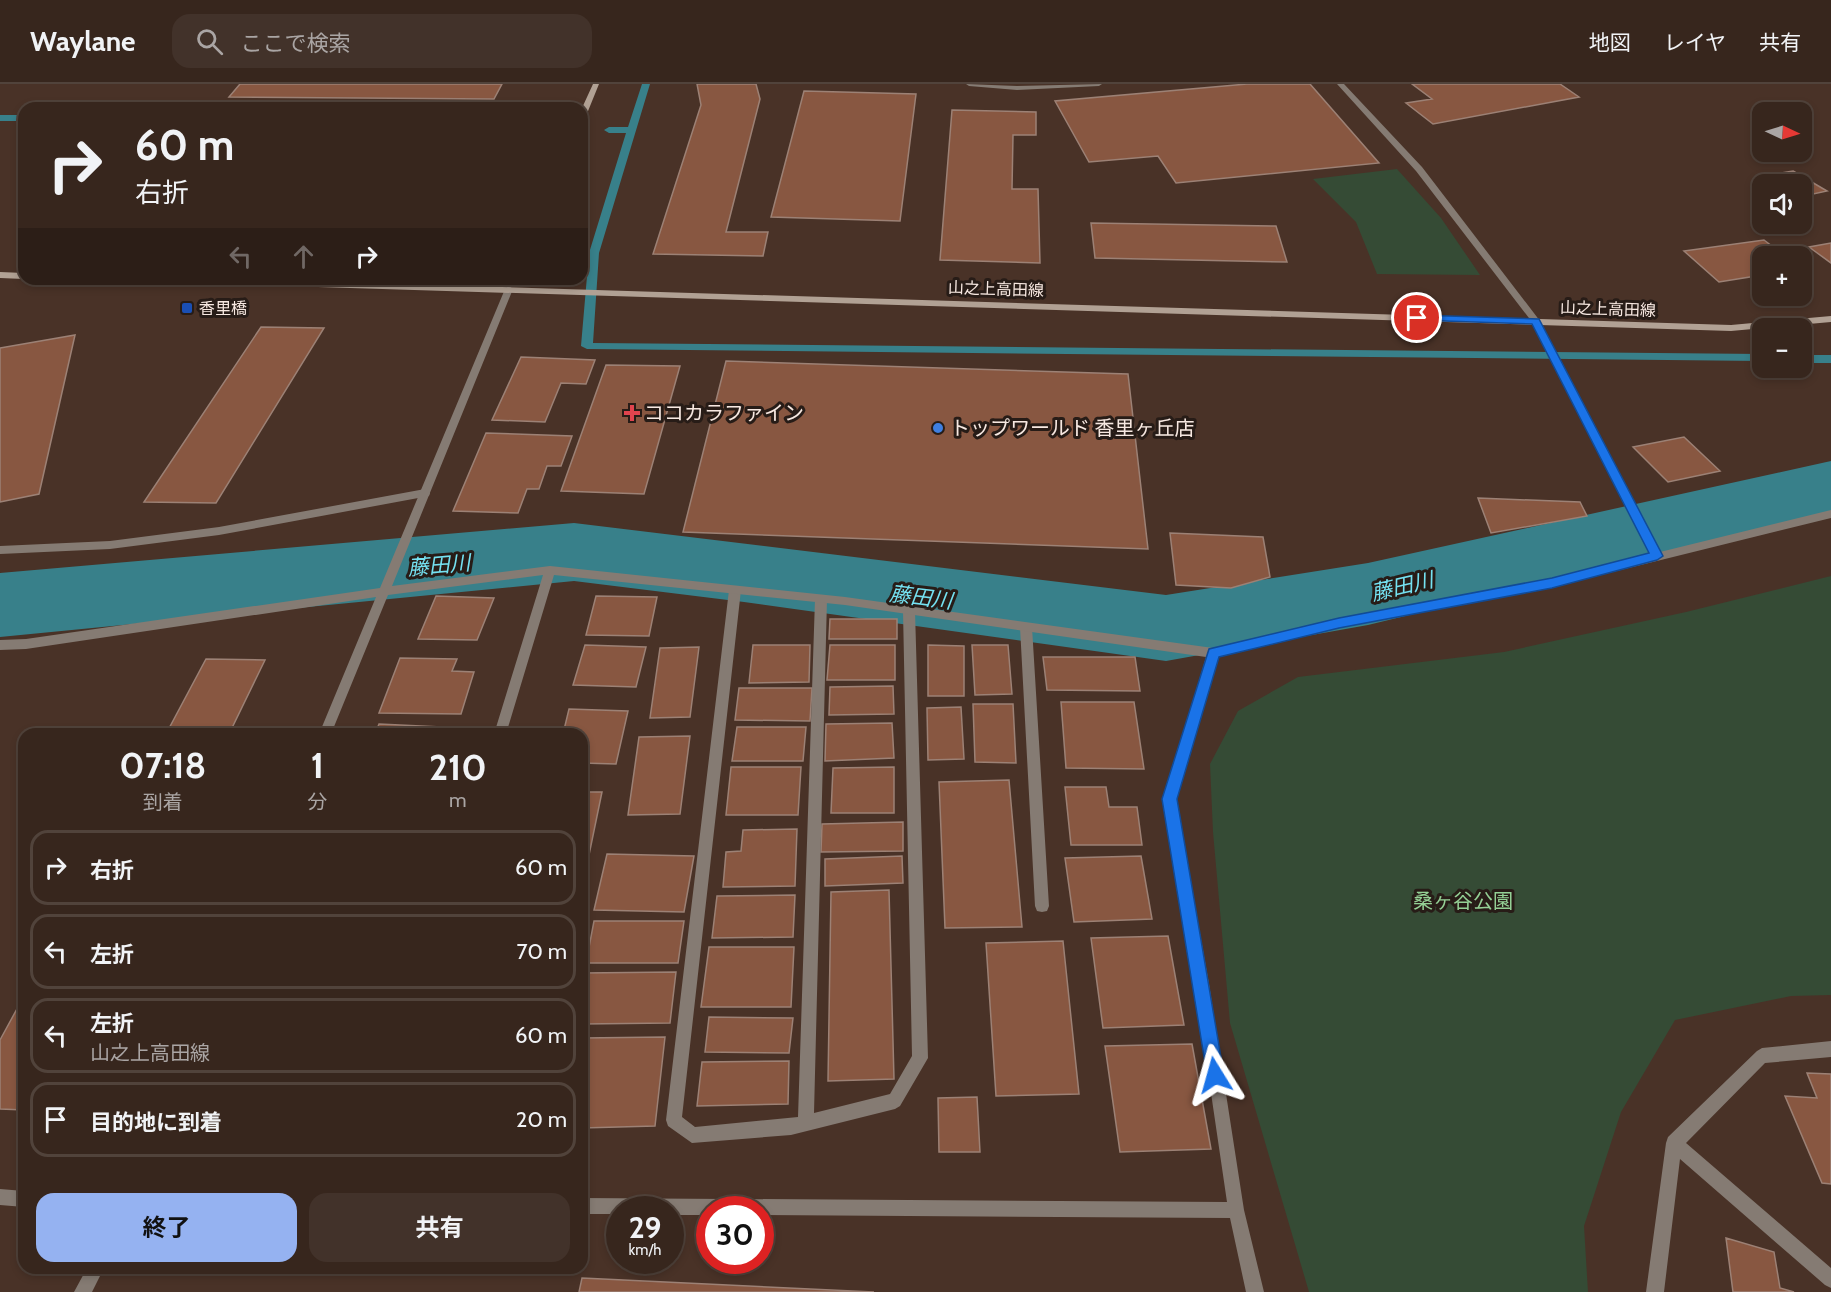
<!DOCTYPE html>
<html lang="ja">
<head>
<meta charset="utf-8">
<style>
  body { margin:0; font-family:Cabin,"Noto Sans JP",sans-serif; background:#42322a; color:#f1f3f6; height:100vh; display:flex; flex-direction:column; font-size:22px; white-space:nowrap }
  * { box-sizing:border-box; margin:0 }
  p { font-size:20px; color:#aaa5a4 }
  .icon { flex:none; width:33px; height:33px; fill:none; stroke:currentColor; stroke-width:2; stroke-linecap:round; stroke-linejoin:round }
  .map { position:relative; flex:1; overflow:hidden }
  .details { position:absolute; left:18px; top:644px; width:570px; height:546px; display:flex; flex-direction:column; background:#37261d; border-radius:18px; box-shadow:0 3px 9px #0003,0 0 0 2px #51433b }
  .details>* { flex:none }
  .guide { position:absolute; left:18px; top:18px; width:570px; height:183px; border-radius:18px; box-shadow:0 3px 9px #0003,0 0 0 2px #51433b; background:#37261d; color:#f1f3f6; overflow:hidden }
  .needle { width:39px; rotate:94deg }
  .buttons { position:absolute; left:1752px; top:18px; display:grid; gap:12px }
  .buttons a { display:grid; place-items:center; width:60px; height:60px; border-radius:12px; background:#37261d; box-shadow:0 3px 9px #0003,0 0 0 2px #51433b; font-size:30px }
  .speed { position:absolute; left:606px; top:1112px; display:flex; gap:12px; font-size:30px; font-weight:700; text-align:center }
  .speed>* { display:grid; place-content:center; width:78px; height:78px; border-radius:50%; background:#37261d; box-shadow:0 3px 9px #0003,0 0 0 2px #51433b; line-height:1 }
  .speed small { font-size:15px; font-weight:400 }
  .speed .limit { border:9px solid #d22; background:#fff; color:#111 }
  .pin { position:absolute; display:grid; place-items:center; width:51px; height:51px; color:#fff; margin:-26px; border:3px solid #fff; border-radius:50%; box-shadow:0 2px 6px #0007 }
  .me { position:absolute; width:66px; margin:-33px; rotate:352deg; stroke-linejoin:round; filter:drop-shadow(0 0 4px #0008) }
  .turn { display:flex; align-items:center; gap:21px; height:126px; padding:0 18px; font-size:27px }
  .turn .icon { width:78px; height:78px; stroke-width:2.5 }
  .turn b { display:block; font-size:42px; line-height:51px }
  .lanes { display:flex; align-items:center; height:57px; padding:0 18px; background:#0003; justify-content:center; gap:30px; direction:ltr }
  .lanes .off { opacity:.35 }
  .eta { display:flex; justify-content:space-evenly; align-items:center; height:102px; text-align:center }
  .eta b { font-size:36px; font-weight:700; line-height:42px }
  .button { display:flex; gap:12px; margin-top:auto; padding:12px 18px }
  .button a { flex:1; height:69px; border-radius:18px; background:#95b2f1; color:#111; font-size:24px; font-weight:700; line-height:69px; text-align:center }
  .button a+a { background:#42322a; color:#f1f3f6 }
  ul { padding:0; list-style:none }
  li { display:flex; align-items:center; gap:18px; height:75px; margin:0 12px 9px; padding:0 6px; border:3px solid #51433b; border-radius:18px }
  li div { flex:1 }
  li b { display:block; font-size:22px }
  li em { font-style:normal }
  header { display:flex; align-items:center; gap:36px; box-sizing:border-box; height:84px; padding:0 30px; background:#37261d; border-bottom:2px solid #51433b }
  header strong { font-size:28px }
  nav { display:flex; gap:33px; margin-inline-start:auto; font-size:21px }
  .search { width:420px; height:54px; background:#42322a; display:flex; align-items:center; gap:15px; box-sizing:border-box; padding:0 21px; border-radius:18px; color:#aaa5a4; font-size:22px }
  .map>svg:first-child { display:block }
</style>
</head>
<body>
<header>
<strong>Waylane</strong>
<div class="search"><svg class="icon" aria-label="search" viewBox="0 0 24 24"><circle cx="10" cy="10" r="6"/><path d="M15 15l6 6"/></svg>ここで検索</div>
<nav><a>地図</a><a>レイヤ</a><a>共有</a></nav>
</header>
<div class="map">
<svg width="1831" height="1208" viewBox="0 0 1831 1208">
  <rect width="100%" height="100%" fill="#493227"/>
  <path fill="#354b35" d="M1397 85 1441 134 1480 191 1377 190 1356 138 1313 95Z
    M1831 492V911L1791 912 1675 936 1621 1028 1584 1142 1588 1208H1309L1230 939 1213 748 1210 680 1238 627 1298 593 1504 568 1686 528Z"/>
  <g fill="none" stroke-linecap="round" stroke-linejoin="round">
    <path fill="#38808a" fill-rule="evenodd" d="M642 0H650L599 169 593 259 1762 270V277L587 265 581 262 589 169 626 49H609L604 46 609 43H628Z
      M0 31H24V37H0Z
      M1802 271H1831V279H1802Z"/>
    <path fill="#38808a" fill-rule="evenodd" d="M1831 377V429L1368 541 1166 577 744 518 574 497 0 553V489L574 439 1166 511 1368 479Z"/>
  </g>
  <path fill="#885741" stroke="#9c8175" stroke-width="1.5" d="M240 0H502L494 15 229 13Z
    M697 0H756L760 15 726 148H768L763 172 653 170 701 21Z
    M1247 0H1310L1379 79 1176 99 1158 72 1089 78 1055 17Z
    M1412 0H1560L1579 13 1433 40 1406 19 1432 15Z
    M804 7 916 10 900 137 771 133Z
    M952 26 1036 28V51H1013L1012 105H1038L1040 179 940 176Z
    M1793 87 1827 107 1804 112 1802 111V100H1785L1770 91Z
    M1091 139 1276 142 1287 178 1095 174Z
    M1764 156 1785 172H1762V191L1719 198 1684 167Z
    M1831 159V179L1809 163Z
    M261 243 324 244 216 419 144 418Z
    M75 251 39 410 0 418V264Z
    M521 273 595 276 586 300 561 299 545 338 492 336Z
    M726 277 1128 290 1148 465 683 448Z
    M606 281 680 282 644 410 561 407Z
    M486 349 572 352 561 382H547L539 405H527L518 429 453 427Z
    M1684 353 1720 387 1668 398 1633 363Z
    M1478 414 1580 418 1587 432 1491 449Z
    M1170 449 1263 453 1270 493 1231 504 1176 501Z
    M436 512 494 514 477 556 418 555Z
    M596 512 657 513 649 552 586 551Z
    M830 535H897V555H829Z
    M585 561 646 563 636 603 573 601Z
    M753 561H810L809 598 749 599Z
    M830 561H895V596H827Z
    M928 561 964 562V612H928Z
    M972 561H1008L1012 610 975 611Z
    M699 563 690 633 650 634 660 564Z
    M1043 573H1135L1140 607 1047 606Z
    M400 574 457 575 452 587 474 588 461 630 379 629Z
    M206 575 265 576 229 650H166Z
    M893 602 894 630 829 631 830 603Z
    M739 604H812L810 637 735 636Z
    M1061 618H1134L1144 685 1066 684Z
    M973 620H1013L1016 679 975 678Z
    M961 623 964 675 928 676 927 624Z
    M569 625 628 627 616 680 582 679V650H563Z
    M892 639 894 674 825 677 826 640Z
    M379 640 441 643 438 650H375Z
    M737 643H806L803 677H732Z
    M690 652 680 730 628 731 639 653Z
    M731 683H801L798 731H726Z
    M894 683V729H831L833 684Z
    M1009 696 1022 843 945 844 939 698Z
    M1065 703H1106L1109 723H1137L1142 761H1071Z
    M582 708H602L589 771H582Z
    M903 738V767L821 768 822 740Z
    M797 745 795 802 723 803 726 768 741 767 743 746Z
    M607 770 694 772 684 828 594 826Z
    M902 772 903 799 825 802V775Z
    M1141 772 1152 835 1074 838 1065 774Z
    M889 806 894 995 828 997 831 808Z
    M795 811 793 853 712 854 717 812Z
    M594 837H684L678 879H586Z
    M1168 852 1184 941 1103 944 1091 854Z
    M1063 857 1079 1010 996 1012 986 859Z
    M709 863H794L791 923H701Z
    M676 888 670 939 582 940V889Z
    M24 912V1026L0 1025V956Z
    M709 933 793 934 789 969 705 968Z
    M665 953 655 1042 582 1044V954Z
    M1192 960 1211 1065 1120 1068 1105 962Z
    M789 977 788 1020 697 1022 702 978Z
    M1807 989 1831 990V1100L1822 1099 1785 1012 1817 1014Z
    M977 1013 980 1068H939L938 1014Z
    M1726 1154 1774 1168 1780 1204 1794 1208H1733Z
    M582 1194 874 1208H579Z"/>
  <g fill="none" stroke-linecap="round" stroke-linejoin="round">
    <path fill="#857b73" fill-rule="evenodd" d="M425 405 430 409 429 412 219 451 110 465 0 470V462L110 457 219 443Z
      M735 502 741 506 682 1033 695 1043 798 1033 815 515 821 511 827 515 814 1029 890 1010 912 972 903 527 909 523 915 527 928 974 900 1022 895 1025 791 1051 692 1059 668 1042 666 1036 729 506Z
      M1026 539 1032 543 1049 822 1047 827 1042 828 1037 827 1035 822 1020 543Z"/>
    <path fill="#857b73" fill-rule="evenodd" d="M966 0 1017 2 1102 0 1099 2 1017 6 969 2Z
      M1337 0H1344L1422 83 1540 237 1660 468 1831 426V434L1552 503 1339 543 1218 572 1176 715 1209 900 1244 1126 1264 1208H1246L1230 1134 760 1131V1125H710V1131H670V1125H620V1130H582V1114L1227 1118 1195 900 1164 715 1206 573 845 521 554 491 506 650H494L543 491 388 511 331 650H319L376 513 26 565 0 566V556L26 555 380 504 505 205 509 202 513 205 392 502 550 482 845 513 1213 564 1339 535 1552 495 1651 471 1532 238 1416 87Z
      M1831 957V973L1765 979 1686 1059 1831 1184V1204L1825 1201 1680 1075 1664 1208H1646L1666 1059 1668 1053 1757 967 1762 964Z
      M0 1105 24 1107V1123L0 1121Z
      M87 1184H104L92 1208H74Z"/>
    <path fill="#b1a194" fill-rule="evenodd" d="M593 0H599L586 32 582 34V24Z
      M0 188 24 189V195L0 194Z
      M156 195H242L1731 241 1831 232V238L1731 247 160 198Z"/>
  </g>
  <path fill="#1a73e8" stroke="#114b97" stroke-width="1.5" d="M1417 231 1539 235 1663 472 1657 476 1552 504 1339 544 1219 573 1177 715 1224 991 1222 997 1215 999 1209 997 1207 991 1162 715 1209 565 1339 534 1552 494 1649 469 1532 240 1414 236 1412 234Z"/>
  <rect fill="#1a4fb4" stroke="#271c17" stroke-width="2" x="181" y="218" width="12" height="12" rx="3"/>
  <path fill="#e0444e" stroke="#271c17" stroke-width="2" d="M629 320h6v6h6v6h-6v6h-6v-6h-6v-6h6z"/>
  <circle fill="#3f7fe0" stroke="#271c17" stroke-width="2" cx="938" cy="344" r="6"/>
  <g text-anchor="middle" dominant-baseline="central" stroke-width="6" stroke-linejoin="round" paint-order="stroke">
    <g font-size="16" fill="#f7e8e1" stroke="#271c17">
      <text transform="translate(996 205) rotate(2)">山之上高田線</text>
      <text transform="translate(1608 225) rotate(2)">山之上高田線</text>
    </g>
    <g font-size="16" fill="#f7e8e1" stroke="#271c17" text-anchor="start">
      <text x="199" y="224">香里橋</text>
    </g>
    <g font-size="20" fill="#f7e8e1" stroke="#271c17" text-anchor="start">
      <text x="644" y="329">ココカラファイン</text>
      <text x="950" y="344">トップワールド 香里ヶ丘店</text>
    </g>
    <g font-size="20" fill="#94d095" stroke="#271c17">
      <text x="1463" y="817">桑ヶ谷公園</text>
    </g>
    <g font-size="21" font-style="italic" fill="#75e2f2" stroke="#271c17">
      <text transform="translate(439 481) rotate(-5)">藤田川</text>
      <text transform="translate(1402 502) rotate(-13)">藤田川</text>
      <text transform="translate(921 513) rotate(7)">藤田川</text>
    </g>
  </g>
</svg>
<div class="buttons">
<a><svg class="needle" viewBox="-14 -14 28 28"><path d="M0-13l5 13h-10z" fill="#e53935"/><path d="M0 13l5-13h-10z" fill="#aaa5a4"/></svg></a>
<a><svg class="icon" aria-label="sound" viewBox="0 0 24 24"><path d="M4 9h4l5-4v14l-5-4H4zM17 9q2 3 0 6"/></svg></a>
<a>+</a>
<a>−</a>
</div>
<div class="speed"><div>29<small>km/h</small></div><div class="limit">30</div></div>
<div class="pin" style="left:1417px;top:234px;background:#d93025"><svg class="icon" aria-label="arrive" viewBox="0 0 24 24"><path d="M6 21V4h12l-3 4 3 4H6"/></svg></div>
<svg class="me" style="left:1215px;top:991px" viewBox="-20 -20 40 40"><path d="M0-17L14 15 0 8-14 15z" fill="#1a73e8" stroke="#fff" stroke-width="4"/></svg>
<div class="guide">
<div class="turn"><svg class="icon" aria-label="right" viewBox="0 0 24 24"><path d="M7 20v-9h11M14 6l5 5-5 5"/></svg><div><b>60 m</b>右折</div></div>
<div class="lanes"><svg class="icon off" aria-label="left" viewBox="0 0 24 24"><path d="M17 20v-9H6M10 6l-5 5 5 5"/></svg><svg class="icon off" aria-label="ahead" viewBox="0 0 24 24"><path d="M12 20V5M6 11l6-6 6 6"/></svg><svg class="icon" aria-label="right" viewBox="0 0 24 24"><path d="M7 20v-9h11M14 6l5 5-5 5"/></svg></div>
</div>
<section class="details">
<div class="eta">
<div><b>07:18</b><p>到着</p></div>
<div><b>1</b><p>分</p></div>
<div><b>210</b><p>m</p></div>
</div>
<ul>
<li><svg class="icon" aria-label="right" viewBox="0 0 24 24"><path d="M7 20v-9h11M14 6l5 5-5 5"/></svg><div><b>右折</b></div><em>60 m</em></li>
<li><svg class="icon" aria-label="left" viewBox="0 0 24 24"><path d="M17 20v-9H6M10 6l-5 5 5 5"/></svg><div><b>左折</b></div><em>70 m</em></li>
<li><svg class="icon" aria-label="left" viewBox="0 0 24 24"><path d="M17 20v-9H6M10 6l-5 5 5 5"/></svg><div><b>左折</b><p>山之上高田線</p></div><em>60 m</em></li>
<li><svg class="icon" aria-label="arrive" viewBox="0 0 24 24"><path d="M6 21V4h12l-3 4 3 4H6"/></svg><div><b>目的地に到着</b></div><em>20 m</em></li>
</ul>
<div class="button"><a>終了</a><a>共有</a></div>
</section>
</div>
</body>
</html>
